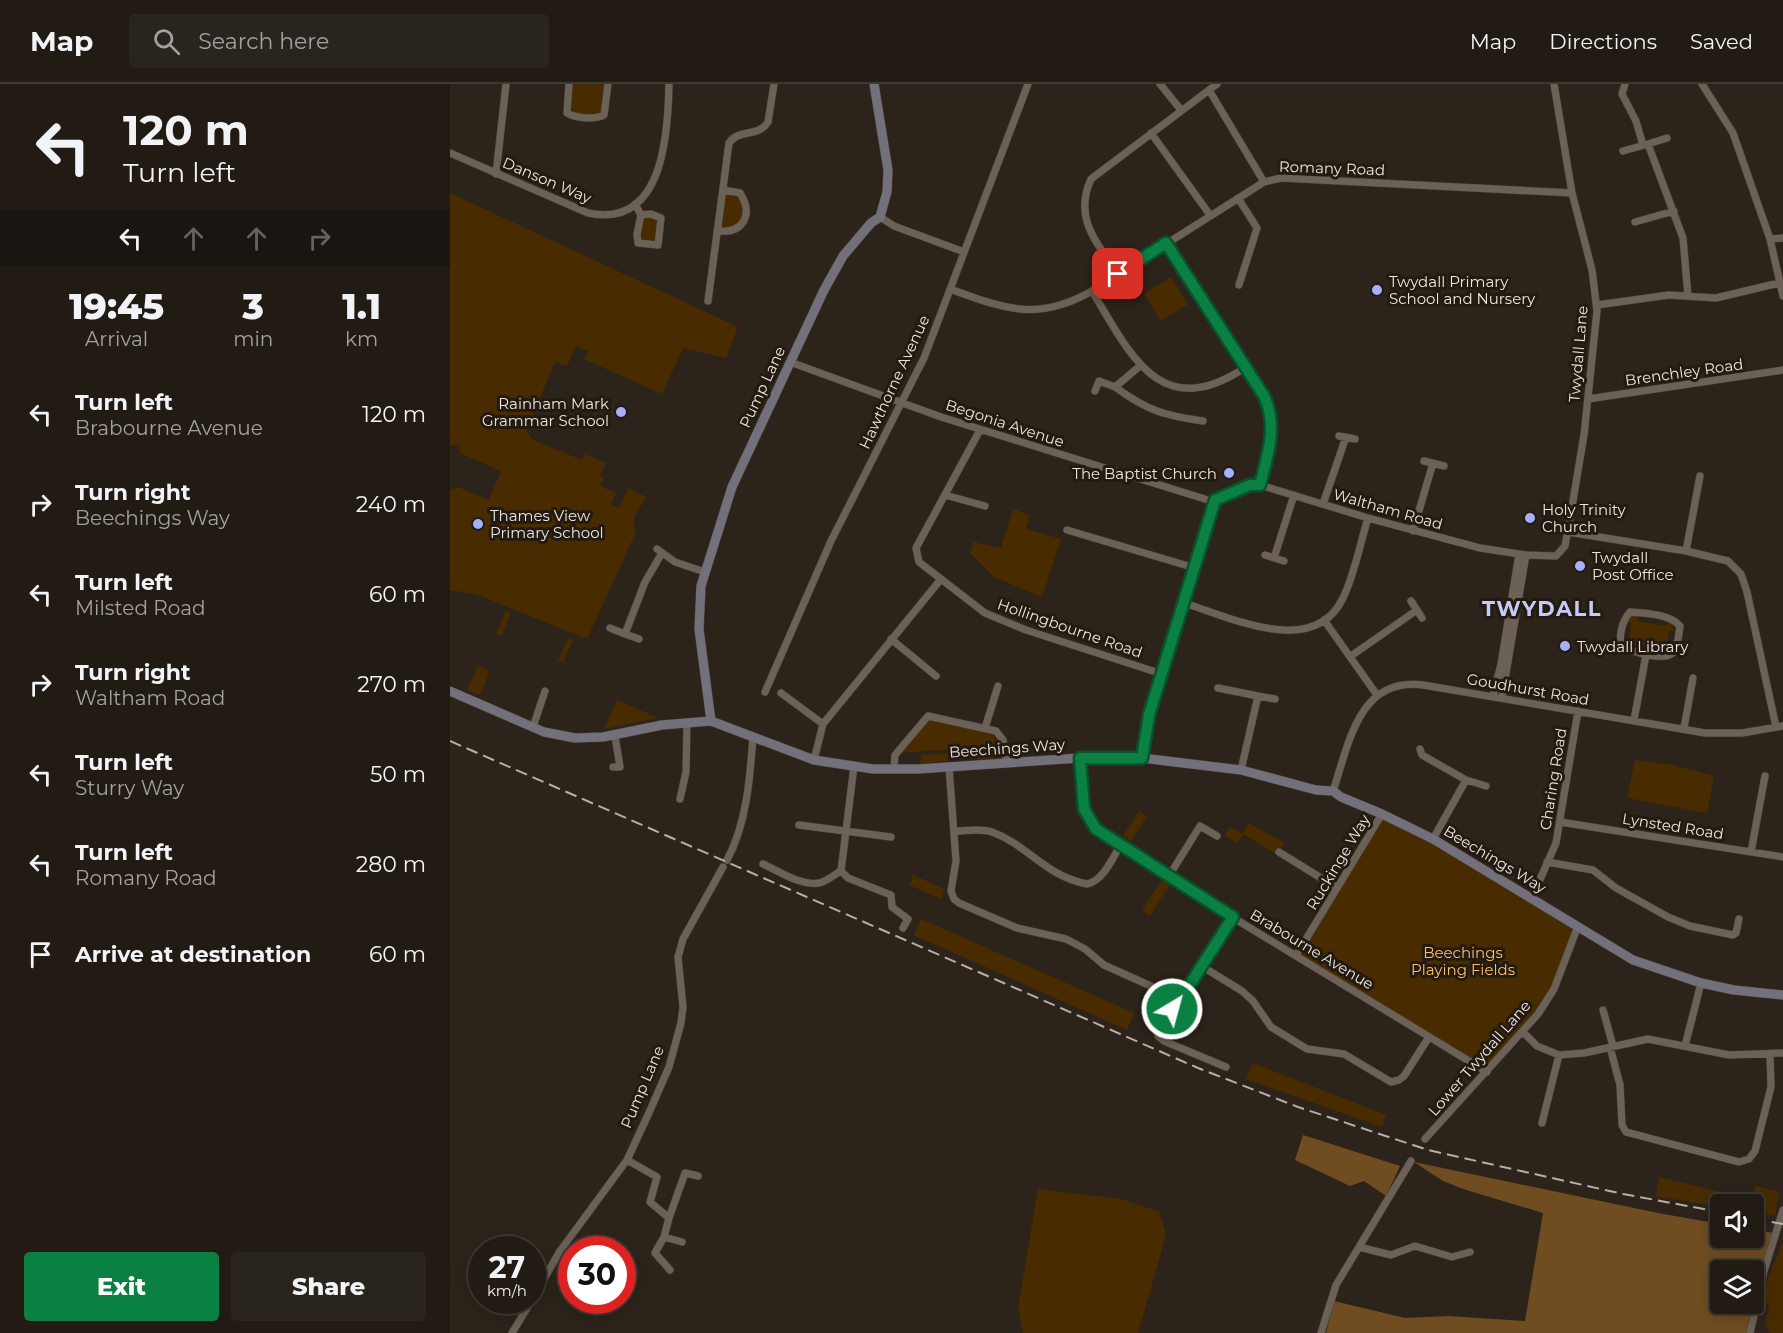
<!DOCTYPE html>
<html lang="en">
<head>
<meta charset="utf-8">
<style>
  body { margin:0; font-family:Montserrat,sans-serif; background:#29241d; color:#f1f3f6; height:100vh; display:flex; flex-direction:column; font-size:22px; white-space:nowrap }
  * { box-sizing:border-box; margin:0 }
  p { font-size:20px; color:#a2a1a0 }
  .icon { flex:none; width:33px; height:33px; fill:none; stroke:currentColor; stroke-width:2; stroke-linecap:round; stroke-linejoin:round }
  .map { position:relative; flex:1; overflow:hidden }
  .panel { display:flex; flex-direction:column; background:#211b14; width:450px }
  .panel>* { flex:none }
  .banner { background:#211b14; color:#f1f3f6; overflow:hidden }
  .fabs { position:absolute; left:1260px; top:1110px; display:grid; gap:12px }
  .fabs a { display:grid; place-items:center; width:54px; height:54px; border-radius:6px; background:#211b14; box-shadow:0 3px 15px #0003,0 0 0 2px #3e3934; font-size:30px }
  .speed { position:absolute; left:18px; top:1152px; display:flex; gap:12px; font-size:30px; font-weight:700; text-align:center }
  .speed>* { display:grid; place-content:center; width:78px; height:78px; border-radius:50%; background:#211b14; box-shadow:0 3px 15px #0003,0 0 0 2px #3e3934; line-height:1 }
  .speed small { font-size:15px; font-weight:400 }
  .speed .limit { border:9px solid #d22; background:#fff; color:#111 }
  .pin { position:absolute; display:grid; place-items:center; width:51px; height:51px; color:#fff; margin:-26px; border-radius:12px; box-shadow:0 3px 9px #0006 }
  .me { position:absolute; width:66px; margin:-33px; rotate:37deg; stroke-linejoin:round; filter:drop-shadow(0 0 4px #0008) }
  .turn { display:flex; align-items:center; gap:21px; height:126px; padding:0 24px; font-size:27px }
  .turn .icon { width:78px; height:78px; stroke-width:2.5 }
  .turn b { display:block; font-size:42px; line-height:51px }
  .lanes { display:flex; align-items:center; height:57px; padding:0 24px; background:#0003; justify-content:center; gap:30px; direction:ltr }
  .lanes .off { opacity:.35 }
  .eta { display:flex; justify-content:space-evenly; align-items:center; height:102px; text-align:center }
  .eta b { font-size:36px; font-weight:800; line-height:42px }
  .action { display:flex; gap:12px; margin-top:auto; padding:12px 24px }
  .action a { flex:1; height:69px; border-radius:6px; background:#0b8043; color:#fff; font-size:24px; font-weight:800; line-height:69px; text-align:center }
  .action a+a { background:#29241d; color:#f1f3f6 }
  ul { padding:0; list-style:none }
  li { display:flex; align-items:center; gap:18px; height:90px; padding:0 24px }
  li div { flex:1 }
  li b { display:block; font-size:22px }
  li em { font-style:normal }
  header { display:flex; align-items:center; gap:36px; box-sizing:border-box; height:84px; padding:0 30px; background:#211b14; border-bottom:2px solid #3e3934 }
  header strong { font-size:28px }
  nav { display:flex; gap:33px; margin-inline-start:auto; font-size:21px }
  .search { width:420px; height:54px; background:#29241d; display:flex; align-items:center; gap:15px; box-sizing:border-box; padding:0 21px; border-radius:6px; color:#a2a1a0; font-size:22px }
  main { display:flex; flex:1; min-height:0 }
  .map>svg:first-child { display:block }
</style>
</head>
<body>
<header>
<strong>Map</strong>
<div class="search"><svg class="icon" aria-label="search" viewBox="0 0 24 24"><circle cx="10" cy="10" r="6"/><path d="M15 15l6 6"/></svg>Search here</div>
<nav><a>Map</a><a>Directions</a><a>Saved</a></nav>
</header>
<main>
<section class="panel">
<div class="banner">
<div class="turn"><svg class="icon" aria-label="left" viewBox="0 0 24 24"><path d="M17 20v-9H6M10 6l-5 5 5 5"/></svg><div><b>120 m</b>Turn left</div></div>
<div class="lanes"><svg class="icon" aria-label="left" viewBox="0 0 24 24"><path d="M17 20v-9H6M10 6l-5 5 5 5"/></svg><svg class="icon off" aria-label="ahead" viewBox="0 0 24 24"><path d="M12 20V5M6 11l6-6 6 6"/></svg><svg class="icon off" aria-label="ahead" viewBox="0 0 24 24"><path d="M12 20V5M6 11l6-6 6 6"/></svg><svg class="icon off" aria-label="right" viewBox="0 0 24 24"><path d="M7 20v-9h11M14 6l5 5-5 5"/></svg></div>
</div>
<div class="eta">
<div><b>19:45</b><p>Arrival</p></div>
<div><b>3</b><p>min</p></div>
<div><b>1.1</b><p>km</p></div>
</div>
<ul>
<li><svg class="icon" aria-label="left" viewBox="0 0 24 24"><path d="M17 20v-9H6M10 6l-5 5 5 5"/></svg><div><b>Turn left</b><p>Brabourne Avenue</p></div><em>120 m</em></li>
<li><svg class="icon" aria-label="right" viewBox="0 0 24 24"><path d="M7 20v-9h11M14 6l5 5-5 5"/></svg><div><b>Turn right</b><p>Beechings Way</p></div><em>240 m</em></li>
<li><svg class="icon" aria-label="left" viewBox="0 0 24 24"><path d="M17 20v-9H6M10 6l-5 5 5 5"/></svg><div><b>Turn left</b><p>Milsted Road</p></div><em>60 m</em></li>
<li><svg class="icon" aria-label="right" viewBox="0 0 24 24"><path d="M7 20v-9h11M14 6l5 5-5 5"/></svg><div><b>Turn right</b><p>Waltham Road</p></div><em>270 m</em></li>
<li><svg class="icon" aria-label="left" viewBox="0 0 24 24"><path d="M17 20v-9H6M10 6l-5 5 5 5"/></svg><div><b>Turn left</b><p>Sturry Way</p></div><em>50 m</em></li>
<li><svg class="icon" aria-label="left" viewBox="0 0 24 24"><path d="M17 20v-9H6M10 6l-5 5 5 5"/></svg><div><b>Turn left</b><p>Romany Road</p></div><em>280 m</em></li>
<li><svg class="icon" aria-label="arrive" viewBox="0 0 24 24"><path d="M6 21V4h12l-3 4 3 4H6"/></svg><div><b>Arrive at destination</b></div><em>60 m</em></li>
</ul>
<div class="action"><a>Exit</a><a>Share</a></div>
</section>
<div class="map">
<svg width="1333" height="1249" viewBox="0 0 1333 1249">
  <rect width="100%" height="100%" fill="#2c241a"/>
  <path fill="#492b00" d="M122 0H155L152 24 147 31 125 29 120 23Z
    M273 106 290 109 295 117 293 141 267 147Z
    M0 109 288 243 276 274 233 264 212 310 134 275 138 267 126 262 117 282 105 278 76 347 83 356 132 376 135 370 156 379 150 392 154 394 150 402 166 409 161 421 169 424 178 404 196 413 184 434 185 450 137 555 26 510 0 506V406L8 403 39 416 51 387 10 369 9 361H0Z
    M194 133 208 135 207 159H190L191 135Z
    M721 193 738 220 711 237 694 210Z
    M563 425 580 431 576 445 611 455 592 513 544 493 520 469 523 458 551 464Z
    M56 527 61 529 51 552 46 550Z
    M1182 532H1188L1187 537 1216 542 1218 537 1222 540 1224 547H1219L1216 564 1221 565 1211 570 1212 565 1183 560 1181 565 1175 562 1174 555H1179L1181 539 1177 538Z
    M118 554 123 556 113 579 108 577Z
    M28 582 40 587 30 611 17 606Z
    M167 616 206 633 207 634 154 645Z
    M482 635 489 636V639L514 644 518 642 543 650 547 662 450 669 454 663H458L476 637Z
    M549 666 552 676 498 674 496 677 470 680 472 671Z
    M1185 676 1222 681 1264 692 1257 729 1177 714Z
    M689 727 697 732 681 757 673 752Z
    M932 730 1128 842 1104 905 1037 988 847 870Z
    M799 739 834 759 828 771 793 750 787 759 775 751 780 743 793 750Z
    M463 791 495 805 491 815 459 801Z
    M712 796 720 801 700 832 692 826Z
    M471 835 684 929 677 946 464 851Z
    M803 979 936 1031 932 1043 796 995Z
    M1209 1093 1301 1115 1306 1102 1329 1108 1325 1132 1304 1128V1120L1270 1123 1206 1112Z
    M588 1105 672 1115 710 1128 716 1151 688 1249H573L568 1224Z
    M1333 1158V1249H1320L1315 1242 1319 1220 1308 1218Z"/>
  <path fill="#6f4d21" d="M853 1051 950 1082 936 1112 914 1097 900 1102 845 1076Z
    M964 1078 1208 1129 1270 1140V1154H1304V1145L1323 1149 1304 1215V1186H1270V1220H1303L1296 1249H876L884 1217 955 1234 998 1232 1075 1237 1093 1129 1013 1105 993 1097Z"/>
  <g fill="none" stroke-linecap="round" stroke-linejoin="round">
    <g stroke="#484139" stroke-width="8">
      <path id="street" d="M119 0 117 29C125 34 145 36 154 31L158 0
        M710 0 731 26
        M1175 0 1172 10 1186 37 1193 61
        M1252 0 1283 49 1320 155 1333 212
        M759 6 814 98
        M701 49 760 131
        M1198 60 1217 54
        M1173 67 1198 60 1233 154 1238 212
        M0 69 138 129C213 145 218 52 219 0
        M46 90 56 0
        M788 114 807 144 789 201
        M185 120 191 131 201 130 211 134 208 161 188 159 187 150 191 131
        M430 133 444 142 514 168
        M1185 138 1224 127
        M267 147C293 150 304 131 290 109L273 106
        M1320 155 1333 154
        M716 159 814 312C828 342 818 370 810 401
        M668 190C647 158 623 135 641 95L767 0
        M500 205C555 225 588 238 642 207L814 98 831 94 1122 109
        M642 207C681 272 711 340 796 283
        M258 217 279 59C289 44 308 54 318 38L324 0
        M1147 221 1219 211 1266 214 1329 199
        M340 278 491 333 758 416H768L791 404 810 401 918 434 1030 464 1076 471 1106 472 1115 462 1122 423 1134 351 1147 227 1142 186 1122 109 1104 0
        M690 282 665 303C698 327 713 331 753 337
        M645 307 649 297 665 303
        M1138 315 1333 286
        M530 346 466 464 469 478 535 529 576 546 712 590
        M889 352 905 355
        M974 377 994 382
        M495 411 535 422
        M873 420 896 353
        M617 446 745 484
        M963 447 983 379
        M1118 448 1236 467 1278 477 1291 490 1297 508 1326 643
        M207 465 225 478 255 488
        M1236 467 1250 392
        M815 471 834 477
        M824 474 844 411
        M961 517 972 534
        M734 519C780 533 864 575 893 514 905 489 910 460 918 434
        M874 536 927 611
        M160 544 175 550
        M189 555 175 550 195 498 212 469
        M441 555 486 592
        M901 572 967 526
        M768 604 808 612 791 686
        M315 608 381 457 474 274 578 0
        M331 609 373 640
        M808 612 825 615
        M1043 612 1051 580 1069 470
        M1052 613 1076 471
        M1184 636 1196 571 1172 564C1168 553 1172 537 1180 528 1195 529 1220 530 1230 542 1226 571 1226 575 1196 571
        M83 643 95 607
        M535 644 548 602
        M1234 644 1243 594
        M970 665 972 671 1016 696 1036 702
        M630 674 634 725 647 745 782 833 1037 988
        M692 674 699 631 765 416
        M364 676 373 640 491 495
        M163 683H170L165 652
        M499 683 506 777 501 807 504 815 509 819 567 844 616 855 635 865 654 881 723 912 739 902 782 833
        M444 685 445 671 478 632 546 647 553 656 557 679
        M883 707C899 660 908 593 973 601L1255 649H1292L1333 642
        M230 715 236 688 237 639
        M1110 738 1333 773
        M349 741 441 753
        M505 747C517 747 530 744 542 748 578 761 595 792 637 800 653 797 662 775 670 762
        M983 755 1016 696
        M829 768 887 804
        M1301 768 1315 692
        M277 776C297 739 300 693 303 653
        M1097 778 1143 786 1166 804 1218 833 1240 842 1283 851 1286 849 1289 835
        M313 780C329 787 350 802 369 799 376 798 385 790 391 787
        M391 787 404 682
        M391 787 398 794 441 811 442 823 458 835 453 844
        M719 792 750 742 767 752
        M1088 800 1106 759 1128 627
        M847 870 932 730
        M753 883 792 907 803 917 821 943 857 965 894 970 941 998 949 996 954 992 979 953
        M723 912C723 929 707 935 708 952L714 957 776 983
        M1153 926 1163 962
        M1073 948 1087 962 1109 971 1134 969 1198 955 1279 971 1333 969
        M1235 962 1251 899
        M1160 963 1170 1001 1172 1041 1176 1048 1289 1078 1299 1075 1305 1067 1321 1003 1320 971
        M1092 1039 1109 971
        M975 1055 1088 930 1104 905 1128 842
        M177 1076 207 1093 200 1118 219 1134 235 1089 248 1092
        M219 1134 214 1153 232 1158
        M214 1153 205 1169 220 1186
        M909 1163 941 1171 965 1162 1002 1173 1020 1168
        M82 1216 110 1167 177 1076 198 1031 219 983 231 939 233 923 228 873 233 855 273 783
        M62 1249 82 1216
        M871 1249 886 1201 961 1077
        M1300 1249 1314 1187 1333 1126"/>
    </g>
    <g stroke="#484139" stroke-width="10">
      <path id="secondary" d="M0 607 94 648 125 654 153 653 212 641 261 637 364 676 423 685H468L630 674H692L791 686 866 706 883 707 891 713 932 730 983 755 1183 876 1251 899 1284 906 1333 911
        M261 637 249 545 251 502 282 403 374 206 393 172 421 139 430 133 437 108 438 86 424 0"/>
    </g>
    <use href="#street" stroke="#6b6156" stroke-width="7"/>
    <use href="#secondary" stroke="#73707c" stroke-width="9"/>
    <path stroke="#b6b0a8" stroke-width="2" stroke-dasharray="12 6" stroke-linecap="butt" d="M0 657 748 984 848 1023 978 1066 1173 1110 1270 1128
      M1304 1135 1333 1140"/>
  </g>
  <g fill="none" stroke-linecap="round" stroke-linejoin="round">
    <g stroke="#07532c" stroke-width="15">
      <path id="route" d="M668 190 716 159 814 312C828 342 818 370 810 401H800L765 416 699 631 692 674H630L634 725 646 745 783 833 739 902 723 912 722 925"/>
    </g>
    <use href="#route" stroke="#0b8043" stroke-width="10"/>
  </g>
  <g fill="#a5b1fc" stroke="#231a11" stroke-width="2">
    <circle cx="927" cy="206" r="6"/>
    <circle cx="171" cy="328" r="6"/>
    <circle cx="779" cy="389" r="6"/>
    <circle cx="1080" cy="434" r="6"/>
    <circle cx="28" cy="440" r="6"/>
    <circle cx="1130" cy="482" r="6"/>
    <circle cx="1115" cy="562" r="6"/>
  </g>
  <g text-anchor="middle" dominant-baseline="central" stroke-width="6" stroke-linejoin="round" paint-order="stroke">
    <g font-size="15" fill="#ebe5de" stroke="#231a11">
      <text transform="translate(882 84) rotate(2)">Romany Road</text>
      <text transform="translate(97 96) rotate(23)">Danson Way</text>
      <text transform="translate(1128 270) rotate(-85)">Twydall Lane</text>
      <text transform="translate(1234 288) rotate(-8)">Brenchley Road</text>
      <text transform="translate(444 298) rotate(-65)">Hawthorne Avenue</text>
      <text transform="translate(312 303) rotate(-65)">Pump Lane</text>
      <text transform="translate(555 339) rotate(18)">Begonia Avenue</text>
      <text transform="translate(938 425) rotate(16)">Waltham Road</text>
      <text transform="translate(620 544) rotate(19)">Hollingbourne Road</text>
      <text transform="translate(1078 605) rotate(10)">Goudhurst Road</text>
      <text transform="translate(557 664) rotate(-4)">Beechings Way</text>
      <text transform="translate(1103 695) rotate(-81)">Charing Road</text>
      <text transform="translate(1223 742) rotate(9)">Lynsted Road</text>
      <text transform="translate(1045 775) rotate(31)">Beechings Way</text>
      <text transform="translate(888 778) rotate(-59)">Ruckinge Way</text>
      <text transform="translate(862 865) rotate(31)">Brabourne Avenue</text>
      <text transform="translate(1029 974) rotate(-49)">Lower Twydall Lane</text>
      <text transform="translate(192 1003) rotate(-67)">Pump Lane</text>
    </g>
    <g font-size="15" fill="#ebe5de" stroke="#231a11" text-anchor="start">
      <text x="939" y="197">Twydall Primary<tspan x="939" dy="17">School and Nursery</tspan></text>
      <text x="159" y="319" text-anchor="end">Rainham Mark<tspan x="159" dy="17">Grammar School</tspan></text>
      <text x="767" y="389" text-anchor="end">The Baptist Church</text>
      <text x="1092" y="425">Holy Trinity<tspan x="1092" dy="17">Church</tspan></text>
      <text x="40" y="431">Thames View<tspan x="40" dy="17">Primary School</tspan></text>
      <text x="1142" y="473">Twydall<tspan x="1142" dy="17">Post Office</tspan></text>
      <text x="1127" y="562">Twydall Library</text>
    </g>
    <g font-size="15" fill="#ffbd6b" stroke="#231a11">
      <text x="1013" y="868">Beechings<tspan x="1013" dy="17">Playing Fields</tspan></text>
    </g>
    <g font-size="21" font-weight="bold" letter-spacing="1.5" fill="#c3cbf6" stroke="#231a11">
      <text x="1092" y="524">TWYDALL</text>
    </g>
  </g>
</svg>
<div class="fabs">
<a><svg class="icon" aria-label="sound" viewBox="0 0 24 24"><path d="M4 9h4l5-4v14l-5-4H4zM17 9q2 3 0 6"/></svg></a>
<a><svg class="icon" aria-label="layers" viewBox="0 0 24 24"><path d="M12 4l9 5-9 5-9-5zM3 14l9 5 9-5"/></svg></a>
</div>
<div class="speed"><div>27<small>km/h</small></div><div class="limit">30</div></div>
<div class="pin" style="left:668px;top:190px;background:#d93025"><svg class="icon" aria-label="arrive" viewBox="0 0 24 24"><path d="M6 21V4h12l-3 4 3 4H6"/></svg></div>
<svg class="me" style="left:722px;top:925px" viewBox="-20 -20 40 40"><circle r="17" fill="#0b8043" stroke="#fff" stroke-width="3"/><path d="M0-11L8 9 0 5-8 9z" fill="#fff"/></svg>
</div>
</main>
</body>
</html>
